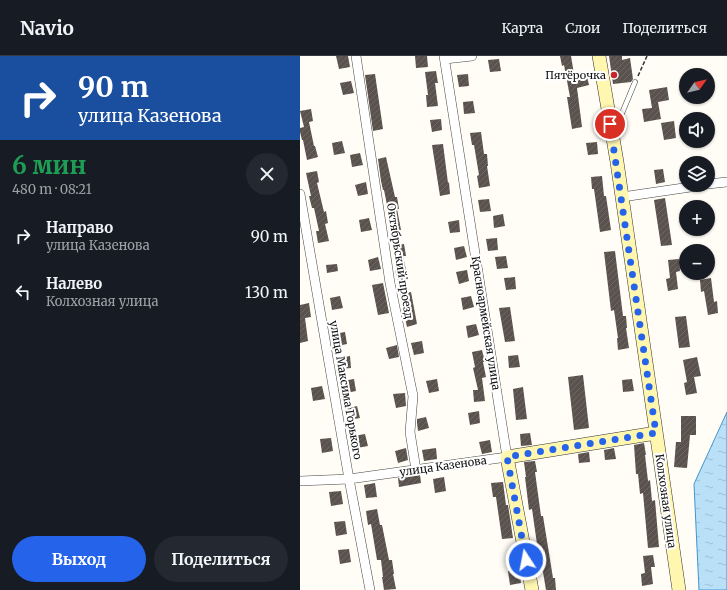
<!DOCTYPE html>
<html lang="ru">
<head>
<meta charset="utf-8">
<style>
  body { margin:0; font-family:Merriweather,serif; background:#242831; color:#f1f3f6; height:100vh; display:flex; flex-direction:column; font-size:15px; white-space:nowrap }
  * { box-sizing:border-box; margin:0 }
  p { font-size:13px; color:#9ea1a6 }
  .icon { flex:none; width:22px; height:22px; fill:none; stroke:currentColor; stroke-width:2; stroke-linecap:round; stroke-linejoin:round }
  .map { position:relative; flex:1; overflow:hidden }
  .panel { display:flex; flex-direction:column; background:#171b24; width:300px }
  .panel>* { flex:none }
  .top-card { background:#1a4fa0; color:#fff; overflow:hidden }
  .needle { width:26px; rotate:56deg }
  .fabs { position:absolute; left:379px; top:12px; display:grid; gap:8px }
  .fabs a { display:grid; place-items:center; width:36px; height:36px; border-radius:50%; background:#171b24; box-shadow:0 1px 3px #0004; font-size:20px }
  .pin { position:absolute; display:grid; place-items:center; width:34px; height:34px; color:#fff; margin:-17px; border:2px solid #fff; border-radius:50%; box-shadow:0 1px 4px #0007 }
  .me { position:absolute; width:44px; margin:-22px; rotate:349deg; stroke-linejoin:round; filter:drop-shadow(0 0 3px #0008) }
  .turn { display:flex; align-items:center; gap:14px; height:84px; padding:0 12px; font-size:18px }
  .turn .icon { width:52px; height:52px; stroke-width:2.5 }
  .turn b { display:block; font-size:28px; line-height:34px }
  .round { display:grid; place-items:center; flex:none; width:42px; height:42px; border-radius:21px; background:#242831 }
  .overview { display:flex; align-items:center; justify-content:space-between; height:68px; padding:0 12px }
  h1 { font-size:24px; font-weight:700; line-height:30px; color:#1e9e55 }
  .action { display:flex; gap:8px; margin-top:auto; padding:8px 12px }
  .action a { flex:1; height:46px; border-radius:24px; background:#2563eb; color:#fff; font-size:16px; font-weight:700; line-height:46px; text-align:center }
  .action a+a { background:#242831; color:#f1f3f6 }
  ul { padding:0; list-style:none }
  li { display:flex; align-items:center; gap:12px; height:56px; padding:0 12px }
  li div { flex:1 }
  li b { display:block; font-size:15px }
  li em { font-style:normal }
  header { display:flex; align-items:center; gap:24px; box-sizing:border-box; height:56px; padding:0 20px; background:#171b24; border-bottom:1px solid #363941 }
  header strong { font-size:19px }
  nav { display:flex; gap:22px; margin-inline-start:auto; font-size:14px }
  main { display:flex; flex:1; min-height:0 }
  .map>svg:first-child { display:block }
</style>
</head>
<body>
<header>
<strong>Navio</strong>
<nav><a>Карта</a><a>Слои</a><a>Поделиться</a></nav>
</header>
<main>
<section class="panel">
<div class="top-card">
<div class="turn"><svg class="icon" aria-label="right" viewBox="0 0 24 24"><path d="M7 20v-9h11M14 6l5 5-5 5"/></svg><div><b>90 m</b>улица Казенова</div></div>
</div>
<div class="overview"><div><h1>6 мин</h1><p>480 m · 08:21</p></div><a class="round"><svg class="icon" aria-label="close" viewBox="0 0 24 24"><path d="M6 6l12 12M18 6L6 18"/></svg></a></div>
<ul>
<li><svg class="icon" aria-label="right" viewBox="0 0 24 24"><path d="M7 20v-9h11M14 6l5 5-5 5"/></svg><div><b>Направо</b><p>улица Казенова</p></div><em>90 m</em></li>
<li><svg class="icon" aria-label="left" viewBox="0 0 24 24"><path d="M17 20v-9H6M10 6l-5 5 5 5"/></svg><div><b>Налево</b><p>Колхозная улица</p></div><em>130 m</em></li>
</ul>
<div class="action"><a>Выход</a><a>Поделиться</a></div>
</section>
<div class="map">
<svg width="427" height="534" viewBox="0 0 427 534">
  <defs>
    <pattern id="water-ripples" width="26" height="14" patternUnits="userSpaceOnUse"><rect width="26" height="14" fill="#b9e0f7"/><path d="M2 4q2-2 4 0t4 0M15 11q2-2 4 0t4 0" fill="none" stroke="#9ebfd3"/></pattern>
    <pattern id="building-hatch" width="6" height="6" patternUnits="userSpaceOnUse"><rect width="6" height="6" fill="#5a524d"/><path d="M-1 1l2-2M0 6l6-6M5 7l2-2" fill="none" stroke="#6d6662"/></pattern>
  </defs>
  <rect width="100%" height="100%" fill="#fffdf5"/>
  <path fill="url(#water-ripples)" stroke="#3f96cf" d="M427 356V534H399L394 428Z"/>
  <path fill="url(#building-hatch)" d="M36 0H48L50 11 39 13Z
    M115 0H127L128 11 116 12Z
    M260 0H271L274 18 286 16 289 29 277 32 282 71 272 73 267 41H270L264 9 262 10Z
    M309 0H322V4L330 2 333 23 331 26 313 28Z
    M199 3 201 15 190 16 188 4Z
    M136 15 138 27H135L138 50 127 51 126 39H128L125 16Z
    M75 18 83 73 73 75 65 19Z
    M168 18 169 30 159 31 157 19Z
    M51 25 54 37 43 39 40 27Z
    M367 31 369 44 358 46 361 63 344 66 342 53 352 52 349 34Z
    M173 45 175 57 164 58 163 46Z
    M11 53 13 65 9 66 14 90H15L18 101 7 104 3 84H2L0 76V72L4 71 0 55Z
    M141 63 142 74 132 76 130 64Z
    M374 65 376 82 364 84 361 67Z
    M181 76 184 98H187L188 110H187L190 130 179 132 177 120 179 119 174 89H172L170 77Z
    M42 85 45 97 34 99 32 87Z
    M297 86 298 98 288 99 286 87Z
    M143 88 148 127 149 126 150 138 140 140 132 89Z
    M60 97 63 109 52 111 50 99Z
    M86 101 95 141H97L99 153H97L101 174 91 176 88 164H90L84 134H83L81 125 78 103Z
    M363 113 365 126 356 128 354 114Z
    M17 115 19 126 17 127 24 156 26 155 28 167 25 168 29 185 18 187 16 175H19L14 152H12L9 140H11L6 117Z
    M302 120 304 140H306L311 174 300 176 294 133H292L291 121Z
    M66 126 68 138 58 140 55 129Z
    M365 142 372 189 361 190 354 144Z
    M189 143 191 155 180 156 178 144Z
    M203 158 205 170 194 172 193 160Z
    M69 162 72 174 61 176 59 164Z
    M159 164 160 176 150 177 148 166Z
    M197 182 198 194 188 195 186 183Z
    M104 188 106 200H103L108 223 98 225 95 214 98 213 93 190Z
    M164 190 167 201 156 204 154 192Z
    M315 195 323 260H326L327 272H326L329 292 318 294 317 282H318L314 254 311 255 304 196Z
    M206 200 208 212 197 213 195 201Z
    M78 201 81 213 70 215 68 204Z
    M379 203 380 215 376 216 378 233 368 235 366 223 370 222 368 204Z
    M37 208 38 215 27 217 26 209Z
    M167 214 169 225 159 228 156 216Z
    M215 221 216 233 206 234 204 222Z
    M411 222 414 246 417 245 418 257 408 259 404 235 401 236 400 224Z
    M83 227 89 257 78 259 72 229Z
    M111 236 117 268 107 271 100 238Z
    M40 240 43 252 32 254 30 242Z
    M171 240 174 251 163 254 161 242Z
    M9 247 11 261 5 262 8 285 0 287V249Z
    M210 251 215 285 205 286 199 252Z
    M386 260 390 291 379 292 375 261Z
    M176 268 179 279 168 282 166 270Z
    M45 276 47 288 37 290 34 278Z
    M122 285 124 297 114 299 111 287Z
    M97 289 99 301 89 303 86 292Z
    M182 294 185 306H183L186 321 182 322 185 345 174 346 173 334H178L173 312 175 311 172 296Z
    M218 299 220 311 209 312 208 300Z
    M50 300 51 312 40 313 39 302Z
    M397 301 401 320 394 321 397 337 386 339 384 327 387 326 383 304Z
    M283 319 289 372 274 374 268 321Z
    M54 323 56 335 46 337 43 325Z
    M137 323 139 335 129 337 126 325Z
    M332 323 334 335 323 336 322 324Z
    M22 330 25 343 13 345 11 332Z
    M223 331 227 363 216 364 213 333Z
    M105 337 106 350 96 352 93 338Z
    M57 350 60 362 49 364 46 353Z
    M179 355 180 367 170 369 168 357Z
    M381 360H396V379H390L387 412 374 411 376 386H381Z
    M126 361 129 372 118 375 117 367V363Z
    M230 377 232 389 221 390 220 378Z
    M65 378 68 390 57 392 54 380Z
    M31 382 33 395 22 397 20 383Z
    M190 384 192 396 182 398 179 386Z
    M344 387 346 399H345L348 425 350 424 352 445 355 444 359 491 348 492 343 437 340 438 338 418H336L334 389Z
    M106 392 108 404 98 407 95 395Z
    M136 392 137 403 124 405 122 394Z
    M314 392 316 403 305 404 304 394Z
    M289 396 290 406 279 407 278 398Z
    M235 405 237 416H235L241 460H243L253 522H255L256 534H246L243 516H241L232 453 229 454 225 421H226L224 406Z
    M120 419 121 427 99 431 98 422Z
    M144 421 146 435 135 437 133 423Z
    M203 426 206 449H208L210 462 213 482 202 483 196 441H193L191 427Z
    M75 427 77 441 66 442 64 429Z
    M41 435 43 448 31 450 29 436Z
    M77 453 80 469H82L89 504H92L94 518H93L96 533 84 534 82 521H83L81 504H77L71 468 68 469 66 455Z
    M45 465 47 478 36 480 34 466Z
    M49 493 51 506 40 508 38 494Z
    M353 499 355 511H351L353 528 342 530 341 518 345 517 343 500Z
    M219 513 221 527 210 529 208 515Z"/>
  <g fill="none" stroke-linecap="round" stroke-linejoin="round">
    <g stroke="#444" stroke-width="5.5">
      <path id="lane" d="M315 74 335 26"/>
    </g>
    <g stroke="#444" stroke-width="10">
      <path id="street" d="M56 0 90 227 113 340 110 376 116 414
        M145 3 172 0
        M408 128 427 126
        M0 138 49 423 70 534
        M322 141 404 129
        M0 425 49 423 207 401 144 0"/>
    </g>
    <g stroke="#333" stroke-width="14">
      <path id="secondary" d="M299 0 317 106 379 534
        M232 534 207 401 356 377"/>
    </g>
    <path stroke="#333" stroke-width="1.5" stroke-dasharray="4 2" stroke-linecap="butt" d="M338 20 347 0"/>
    <use href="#lane" stroke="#fff" stroke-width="4.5"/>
    <use href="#street" stroke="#fff" stroke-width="9"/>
    <use href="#secondary" stroke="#fff6b0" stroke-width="13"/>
  </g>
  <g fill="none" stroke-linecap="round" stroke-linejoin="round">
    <path stroke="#2563eb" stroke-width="7" stroke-dasharray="0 12.6" d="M226 504 207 401 356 377 310 68"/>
  </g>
  <circle fill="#c4262e" stroke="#fff" stroke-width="1.5" cx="314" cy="19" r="4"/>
  <g text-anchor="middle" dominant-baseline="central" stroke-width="4" stroke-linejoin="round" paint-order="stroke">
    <g font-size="11" fill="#111" stroke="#fff" text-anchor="end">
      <text x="306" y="19">Пятёрочка</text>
    </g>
    <g font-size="11" fill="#111" stroke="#fff">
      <text transform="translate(100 205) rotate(81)">Октябрьский проезд</text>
      <text transform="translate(186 267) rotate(81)">Красноармейская улица</text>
      <text transform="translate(46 334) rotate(80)">улица Максима Горького</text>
      <text transform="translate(143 410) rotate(-8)">улица Казенова</text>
      <text transform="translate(366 445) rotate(82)">Колхозная улица</text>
    </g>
  </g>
</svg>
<div class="fabs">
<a><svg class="needle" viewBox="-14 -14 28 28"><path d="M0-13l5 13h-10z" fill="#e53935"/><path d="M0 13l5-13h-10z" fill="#9ea1a6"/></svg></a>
<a><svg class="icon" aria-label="sound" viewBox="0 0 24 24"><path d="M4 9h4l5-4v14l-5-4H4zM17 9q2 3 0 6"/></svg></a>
<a><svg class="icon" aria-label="layers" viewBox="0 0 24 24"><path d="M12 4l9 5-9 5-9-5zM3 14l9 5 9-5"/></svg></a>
<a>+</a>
<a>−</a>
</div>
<div class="pin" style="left:310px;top:68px;background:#d93025"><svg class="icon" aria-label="arrive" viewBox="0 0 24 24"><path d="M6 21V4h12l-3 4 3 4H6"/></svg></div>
<svg class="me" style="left:226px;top:504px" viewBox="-20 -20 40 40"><circle r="17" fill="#2563eb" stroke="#fff" stroke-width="3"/><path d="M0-11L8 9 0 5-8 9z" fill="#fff"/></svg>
</div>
</main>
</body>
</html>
